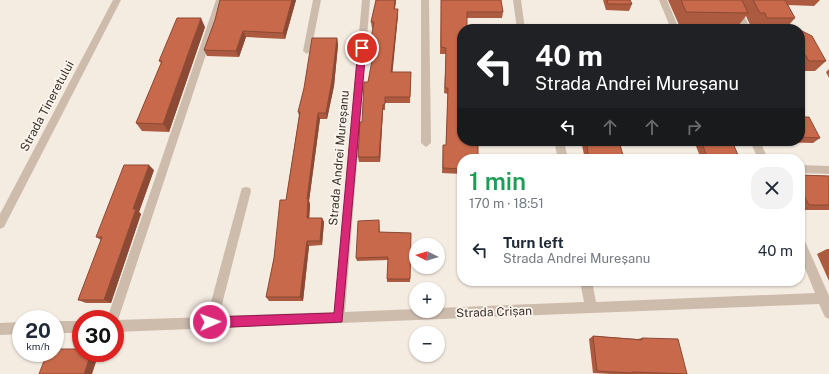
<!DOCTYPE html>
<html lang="en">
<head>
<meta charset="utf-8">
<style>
  body { margin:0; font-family:"Public Sans",sans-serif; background:#f2f2f3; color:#1f2937; height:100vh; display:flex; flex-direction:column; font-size:15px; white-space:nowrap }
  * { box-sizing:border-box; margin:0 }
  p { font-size:13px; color:#747a83 }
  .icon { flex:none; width:22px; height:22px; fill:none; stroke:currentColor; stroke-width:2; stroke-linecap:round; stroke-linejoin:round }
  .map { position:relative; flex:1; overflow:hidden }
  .side { position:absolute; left:457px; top:154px; width:348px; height:132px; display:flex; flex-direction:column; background:#fff; border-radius:16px; box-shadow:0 1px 3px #0004 }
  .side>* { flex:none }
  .hud { position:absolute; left:457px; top:24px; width:348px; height:122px; border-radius:16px; box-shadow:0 1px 3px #0004; background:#202124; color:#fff; overflow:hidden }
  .needle { width:26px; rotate:275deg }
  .tools { position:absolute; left:409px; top:238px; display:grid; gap:8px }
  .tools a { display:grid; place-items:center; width:36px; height:36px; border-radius:50%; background:#fff; box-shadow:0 1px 3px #0004; font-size:20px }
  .speed { position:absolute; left:12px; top:310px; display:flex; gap:8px; font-size:20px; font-weight:700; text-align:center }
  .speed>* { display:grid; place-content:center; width:52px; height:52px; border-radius:50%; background:#fff; box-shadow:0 1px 3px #0004; line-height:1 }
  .speed small { font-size:10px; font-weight:400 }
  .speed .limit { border:6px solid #d22; background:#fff; color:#111 }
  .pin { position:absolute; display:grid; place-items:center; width:34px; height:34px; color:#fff; margin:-17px; border:2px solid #fff; border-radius:50%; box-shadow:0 1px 4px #0007 }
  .me { position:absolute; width:44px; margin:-22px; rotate:88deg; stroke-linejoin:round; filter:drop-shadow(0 0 3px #0008) }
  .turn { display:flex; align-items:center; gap:14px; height:84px; padding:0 12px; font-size:18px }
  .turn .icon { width:52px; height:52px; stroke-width:2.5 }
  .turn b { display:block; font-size:28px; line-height:34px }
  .lanes { display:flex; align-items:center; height:38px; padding:0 12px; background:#0003; justify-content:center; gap:20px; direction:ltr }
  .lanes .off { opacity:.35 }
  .round { display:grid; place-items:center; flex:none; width:42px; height:42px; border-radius:16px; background:#f2f2f3 }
  .summary { display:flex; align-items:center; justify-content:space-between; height:68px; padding:0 12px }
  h1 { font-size:24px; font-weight:600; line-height:30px; color:#1e9e55 }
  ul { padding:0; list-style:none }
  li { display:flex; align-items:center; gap:12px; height:56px; padding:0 12px }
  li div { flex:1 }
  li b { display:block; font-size:15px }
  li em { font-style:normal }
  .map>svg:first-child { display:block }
</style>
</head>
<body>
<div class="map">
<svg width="829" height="374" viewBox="0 0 829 374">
  <rect width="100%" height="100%" fill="#f4ebe1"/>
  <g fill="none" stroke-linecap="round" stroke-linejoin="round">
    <path fill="#cdbbac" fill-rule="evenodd" d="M113 0H121L4 227 0 229V214Z
      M216 0H224L118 320 207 317 241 191 242 188 246 187 250 188 251 191 219 316 334 312 362 0H370L345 312 416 309V311H438V308L584 302 580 281H592L596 302 815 293 800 256V238L804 239 829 296V319L825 317 819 304 115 332V319H107Z
      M313 0H321L311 51 307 54 303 51Z
      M421 0H429L431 143 426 147 421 143Z
      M513 0H521L525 29H517Z
      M659 0H667L679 29H671Z
      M728 0H736L751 29H743Z
      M554 141H564L568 159H558Z
      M750 141H760L768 159H758Z
      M800 165 829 166V174L800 173Z
      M55 321H81V333H55Z
      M21 322V334L0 335V323Z"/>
  </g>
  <path fill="#ac5a40" d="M220 0H296L285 39 246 37 239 57 207 56 204 50 215 20Z
    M376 0H396L395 9 398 15 392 72H411L410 103H385V110H383L380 162H359L358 157 362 122 372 60H369L368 54 373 28H372L371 22Z
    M441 0H501L503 12 502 18H467L462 174 442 173 443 145H446L448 94 444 93 446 54H440Z
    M603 0H630L632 4 629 11 606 10Z
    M668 0H820L814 6 788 5 795 18 789 25 797 29H757L755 25H750L746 16 739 25H679Z
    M205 27 169 132 142 131 136 123 161 63 159 61Z
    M800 30 826 61 815 71H800Z
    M337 38 338 45 334 86 327 119H320L309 201 310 204 309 218H322L324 222 322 245 309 246 303 301H269L266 297 286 200 299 116 298 112Z
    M829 69V78L826 72Z
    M800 117 820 138 813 143 773 142 772 141H800Z
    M581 141H619L624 159H585Z
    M694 141H732L738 155 734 159H701Z
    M154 170 139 212 141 214 111 303H86L78 300 101 240 96 237Z
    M800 175 829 176V210H801L800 207Z
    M379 220 380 232 411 233 410 282H387V279L388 260 357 261 356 258Z
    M827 249H829V281L817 254Z
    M696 281H727L721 284 698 285Z
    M593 336 638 339 642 338 687 374H612L593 373 589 339Z"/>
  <path fill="#8c4a34" d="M292 0H296L285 39 283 33Z
    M395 0H396L394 15V9Z
    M398 9V15L392 78 391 72Z
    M201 18 205 27 169 132 163 124Z
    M243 31 246 37 239 57 236 51Z
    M337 38 338 45 334 86 327 119 326 113Z
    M383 105V110L380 162 379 157Z
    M318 113 320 119 309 201 310 204 309 223 307 218V199Z
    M149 165 154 170 139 212 141 214 111 303 104 300 133 209Z
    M322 218 324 222 322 245 320 241Z
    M307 241 309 246 303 301 300 297Z
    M91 353H99L92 374H84Z"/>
  <path fill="#c8694b" stroke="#8c4a34" d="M220 0H292L283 33 243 31 236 51 204 50 215 20Z
    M376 0H395L394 9H398L391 72H411L410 97H385V104L383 105 379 157H358L360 122H362L364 82H368L373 55 368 54 374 22H371Z
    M441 0H501L503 12H467V29H462V141H478V159H462V169L443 168V145H446L448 88H445L446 48 441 47Z
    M607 0H630L632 4H608Z
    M681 0H742L748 13 686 12Z
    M753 0H785L795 18H767L765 13H760Z
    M177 18H201L163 124 136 123 162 61H159Z
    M788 24 797 29H790Z
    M800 30 812 36 826 61H809L800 46Z
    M312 38H337L332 80 326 113H318L307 199H308L307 218H322L320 241H307L300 297H266L274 258 280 200H286L300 112H298L304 88Z
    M800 117H809L820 138 800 137Z
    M586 141H619L624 159H589Z
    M701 141H732L738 155 707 156Z
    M124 165H149L133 209H136L104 300H78L102 237H96Z
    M800 175 829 176V205H809L800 188Z
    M379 220V232L411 233 410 279H387L388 257 356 258 358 221Z
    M593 336 642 340V338L678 339 687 374 632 372V373L597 371Z
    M55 349H81V353H91L84 374H39L47 353H55Z"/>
  <path fill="#db2777" stroke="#8e194d" d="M362 45 366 48 342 322 210 328 207 326 205 322 207 319 210 317 334 313 358 48Z"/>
  <g text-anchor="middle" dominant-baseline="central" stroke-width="3.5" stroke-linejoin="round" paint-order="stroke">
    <g font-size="12" fill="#3b302b" stroke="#fbf5ee">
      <text transform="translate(47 106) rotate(-62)">Strada Tineretului</text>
      <text transform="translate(339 158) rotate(-85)">Strada Andrei Mureșanu</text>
      <text transform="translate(494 312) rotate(-2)">Strada Crișan</text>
    </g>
  </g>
</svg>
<div class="tools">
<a><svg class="needle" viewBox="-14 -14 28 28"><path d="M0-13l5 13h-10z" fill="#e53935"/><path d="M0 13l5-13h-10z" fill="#747a83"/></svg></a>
<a>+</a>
<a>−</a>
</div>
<div class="speed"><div>20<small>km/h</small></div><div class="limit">30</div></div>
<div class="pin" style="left:362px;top:48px;background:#d93025"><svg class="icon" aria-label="arrive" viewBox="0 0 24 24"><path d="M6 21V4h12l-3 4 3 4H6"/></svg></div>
<svg class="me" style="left:210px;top:322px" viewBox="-20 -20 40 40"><circle r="17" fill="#db2777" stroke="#fff" stroke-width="3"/><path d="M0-11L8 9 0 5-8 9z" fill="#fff"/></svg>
<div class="hud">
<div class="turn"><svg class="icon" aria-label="left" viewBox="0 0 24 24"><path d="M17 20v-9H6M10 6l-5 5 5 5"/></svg><div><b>40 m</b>Strada Andrei Mureșanu</div></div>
<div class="lanes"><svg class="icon" aria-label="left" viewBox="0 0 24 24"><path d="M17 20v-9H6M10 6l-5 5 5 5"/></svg><svg class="icon off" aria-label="ahead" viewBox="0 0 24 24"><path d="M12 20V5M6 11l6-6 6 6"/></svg><svg class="icon off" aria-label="ahead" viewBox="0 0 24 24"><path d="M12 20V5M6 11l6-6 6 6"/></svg><svg class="icon off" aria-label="right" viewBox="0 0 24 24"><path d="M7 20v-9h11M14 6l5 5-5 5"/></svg></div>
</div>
<section class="side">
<div class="summary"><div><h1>1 min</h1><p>170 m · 18:51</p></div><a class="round"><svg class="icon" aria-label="close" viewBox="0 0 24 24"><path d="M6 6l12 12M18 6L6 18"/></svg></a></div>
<ul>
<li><svg class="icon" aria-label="left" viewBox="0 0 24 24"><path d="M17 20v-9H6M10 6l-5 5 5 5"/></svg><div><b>Turn left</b><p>Strada Andrei Mureșanu</p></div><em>40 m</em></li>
</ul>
</section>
</div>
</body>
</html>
